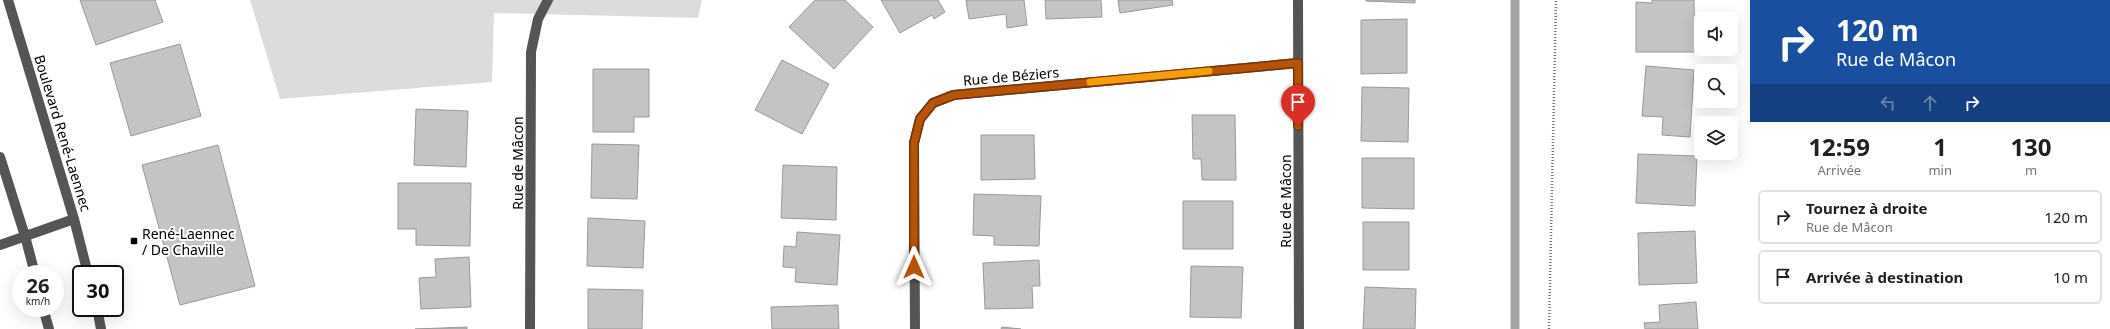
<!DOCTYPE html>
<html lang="fr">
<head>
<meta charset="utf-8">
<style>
  body { margin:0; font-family:"Noto Sans",sans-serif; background:#f6f6f6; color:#202124; height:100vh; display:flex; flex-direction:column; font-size:15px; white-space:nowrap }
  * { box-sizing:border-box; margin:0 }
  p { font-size:13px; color:#757577 }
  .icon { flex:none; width:22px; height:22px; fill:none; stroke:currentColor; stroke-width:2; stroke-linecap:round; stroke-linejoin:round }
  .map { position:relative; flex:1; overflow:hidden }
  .side { display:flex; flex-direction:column; background:#fff; width:360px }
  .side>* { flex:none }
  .top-card { background:#1a4fa0; color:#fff; overflow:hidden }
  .buttons { position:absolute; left:1694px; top:12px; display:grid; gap:8px }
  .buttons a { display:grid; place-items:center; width:44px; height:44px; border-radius:6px; background:#fff; box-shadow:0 4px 16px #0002; font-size:20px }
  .speed { position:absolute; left:12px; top:265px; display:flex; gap:8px; font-size:20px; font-weight:700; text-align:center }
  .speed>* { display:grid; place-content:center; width:52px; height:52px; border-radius:50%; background:#fff; box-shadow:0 4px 16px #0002; line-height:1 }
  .speed small { font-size:10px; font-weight:400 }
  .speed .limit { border:2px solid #111; border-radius:6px; background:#fff; color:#111 }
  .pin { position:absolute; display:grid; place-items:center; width:34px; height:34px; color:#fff; margin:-41px -17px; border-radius:50% 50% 50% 0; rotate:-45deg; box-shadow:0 0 4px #0007 }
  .pin .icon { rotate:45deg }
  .me { position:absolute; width:44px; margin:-22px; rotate:0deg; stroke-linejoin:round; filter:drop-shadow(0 0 3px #0008) }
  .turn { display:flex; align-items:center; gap:14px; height:84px; padding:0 20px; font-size:18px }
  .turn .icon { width:52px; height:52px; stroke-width:2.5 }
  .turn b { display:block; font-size:28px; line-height:34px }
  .lanes { display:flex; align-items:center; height:38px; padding:0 20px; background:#0003; justify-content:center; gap:20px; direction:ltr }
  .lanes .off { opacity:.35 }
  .eta { display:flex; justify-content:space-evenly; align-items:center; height:68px; text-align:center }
  .eta b { font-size:24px; font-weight:700; line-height:28px }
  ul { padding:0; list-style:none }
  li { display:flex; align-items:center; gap:12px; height:54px; margin:0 8px 6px; padding:0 12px; border:2px solid #e0e0e0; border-radius:6px }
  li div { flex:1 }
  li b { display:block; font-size:15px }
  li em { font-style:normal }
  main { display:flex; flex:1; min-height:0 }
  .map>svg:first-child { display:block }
</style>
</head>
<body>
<main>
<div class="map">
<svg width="1750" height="329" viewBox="0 0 1750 329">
  <rect width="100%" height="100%" fill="#fff"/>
  <path fill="#dcdcdc" d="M250 0H702L698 18 494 13 492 82 280 99Z"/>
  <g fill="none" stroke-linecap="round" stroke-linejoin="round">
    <path stroke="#a3a3a3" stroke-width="9" d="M1515 329V0"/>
  </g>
  <path fill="#c4c4c4" stroke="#999" d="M80 0H155L163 22 96 45Z
    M815 0H845L873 27 834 69 789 27Z
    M881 0H938L945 12 934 19 932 15 900 33Z
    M966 0H1024L1027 25 1007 28 1006 14 969 19Z
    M1045 0H1101L1102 17 1046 19Z
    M1118 0H1172L1173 5 1120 13Z
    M1366 0H1415V3L1366 1Z
    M1652 0H1694L1695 52H1636V2L1652 3Z
    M1407 19V73L1361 74V20Z
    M180 44 201 116 131 136 110 63Z
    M782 60 829 84 802 134 755 110Z
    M1646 66 1694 70 1690 137 1662 135 1663 117 1642 116Z
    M593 69H649V117H634V132H593Z
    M1362 87 1409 88 1408 142 1361 141Z
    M416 109 468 111 466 167 414 165Z
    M1192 115H1235L1236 180H1202L1201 159H1193Z
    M981 135H1034L1035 179 981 180Z
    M592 144 639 145 637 199 591 198Z
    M218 145 255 286 180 305 142 165Z
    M1638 154 1697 156 1695 206 1636 203Z
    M1362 158H1414V209L1362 208Z
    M783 165 837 167 836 220 781 218Z
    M398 183H471L470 246 416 245V229H398Z
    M974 194 1041 196 1039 246 994 245V236L973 235Z
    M1183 201H1233V249H1183Z
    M588 218 645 221 643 268 587 266Z
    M1363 222H1409V270H1363Z
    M1695 231 1697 283 1639 285 1638 233Z
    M797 232 840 235 837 285 795 282 796 268 783 267 784 246 796 247Z
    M469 257 471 307 421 309 419 278 436 277 435 259Z
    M1039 260 1040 286H1032L1033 308 985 309 983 263Z
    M1191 266 1243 267 1241 318 1190 317Z
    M1365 287 1416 289 1415 329H1363Z
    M588 289 643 290 642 329H588Z
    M1696 302 1698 329H1645L1644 323 1660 322 1659 305Z
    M838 305 839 329H772L771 307Z
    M467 327V329H415Z
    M1002 327 1021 329H1001Z"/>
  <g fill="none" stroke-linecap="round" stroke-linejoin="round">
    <path stroke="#777" stroke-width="2.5" stroke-dasharray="1 2" stroke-linecap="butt" d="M1549 329 1556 0"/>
    <path stroke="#555" stroke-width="10" d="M8 0 74 219 88 274
      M1298 0 1299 329
      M0 157 25 236 35 274
      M0 245 74 219
      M43 308 49 329
      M97 308 101 329
      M530 329 531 52 538 19 548 0
      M915 329 914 143 920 119 933 103 953 95 1298 63"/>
  </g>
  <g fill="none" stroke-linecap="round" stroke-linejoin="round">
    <g stroke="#753606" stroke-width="10">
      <path id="route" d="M914 267V143L920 119 933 103 954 95 1298 63V126"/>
    </g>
    <use href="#route" stroke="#b45309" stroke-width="7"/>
    <path stroke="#f59e0b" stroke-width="7" d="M1090 82 1209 71"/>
  </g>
  <rect fill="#000" stroke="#fff" stroke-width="1.5" x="130" y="237" width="8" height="8" rx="2"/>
  <g text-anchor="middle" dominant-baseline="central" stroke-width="4" stroke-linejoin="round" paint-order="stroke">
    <g font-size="14" fill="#000" stroke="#fff">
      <text transform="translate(1011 76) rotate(-5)">Rue de Béziers</text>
      <text transform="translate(63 133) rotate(73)">Boulevard René-Laennec</text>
      <text transform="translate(517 163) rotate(-90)">Rue de Mâcon</text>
      <text transform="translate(1285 201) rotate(-90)">Rue de Mâcon</text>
    </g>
    <g font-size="14" fill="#000" stroke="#fff" text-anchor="start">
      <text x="142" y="233">René-Laennec<tspan x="142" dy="16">/ De Chaville</tspan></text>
    </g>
  </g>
</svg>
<div class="buttons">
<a><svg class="icon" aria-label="sound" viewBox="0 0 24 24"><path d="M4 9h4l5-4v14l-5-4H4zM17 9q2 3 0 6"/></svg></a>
<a><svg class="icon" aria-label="search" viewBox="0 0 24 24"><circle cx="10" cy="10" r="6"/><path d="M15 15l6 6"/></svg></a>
<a><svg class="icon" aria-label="layers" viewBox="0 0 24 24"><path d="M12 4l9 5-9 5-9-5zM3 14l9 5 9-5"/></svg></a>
</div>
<div class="speed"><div>26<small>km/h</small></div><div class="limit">30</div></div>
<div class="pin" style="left:1298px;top:126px;background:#d93025"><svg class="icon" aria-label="arrive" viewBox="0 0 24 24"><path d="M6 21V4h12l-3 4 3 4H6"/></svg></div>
<svg class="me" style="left:914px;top:267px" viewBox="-20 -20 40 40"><path d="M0-17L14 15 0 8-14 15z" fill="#b45309" stroke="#fff" stroke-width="4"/></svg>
</div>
<section class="side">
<div class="top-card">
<div class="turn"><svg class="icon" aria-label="right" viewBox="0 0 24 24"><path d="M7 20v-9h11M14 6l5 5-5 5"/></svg><div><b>120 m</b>Rue de Mâcon</div></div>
<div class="lanes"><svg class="icon off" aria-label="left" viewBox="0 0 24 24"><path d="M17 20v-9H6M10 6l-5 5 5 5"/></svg><svg class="icon off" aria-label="ahead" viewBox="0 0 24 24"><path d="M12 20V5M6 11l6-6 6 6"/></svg><svg class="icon" aria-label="right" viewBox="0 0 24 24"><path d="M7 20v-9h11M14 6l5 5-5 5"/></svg></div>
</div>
<div class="eta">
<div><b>12:59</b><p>Arrivée</p></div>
<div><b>1</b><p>min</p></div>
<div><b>130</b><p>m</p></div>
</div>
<ul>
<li><svg class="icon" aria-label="right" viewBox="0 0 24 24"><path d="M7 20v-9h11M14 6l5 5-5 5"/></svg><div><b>Tournez à droite</b><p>Rue de Mâcon</p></div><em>120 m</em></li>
<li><svg class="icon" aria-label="arrive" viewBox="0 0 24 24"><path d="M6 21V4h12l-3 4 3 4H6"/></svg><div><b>Arrivée à destination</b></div><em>10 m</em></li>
</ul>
</section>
</main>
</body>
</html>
